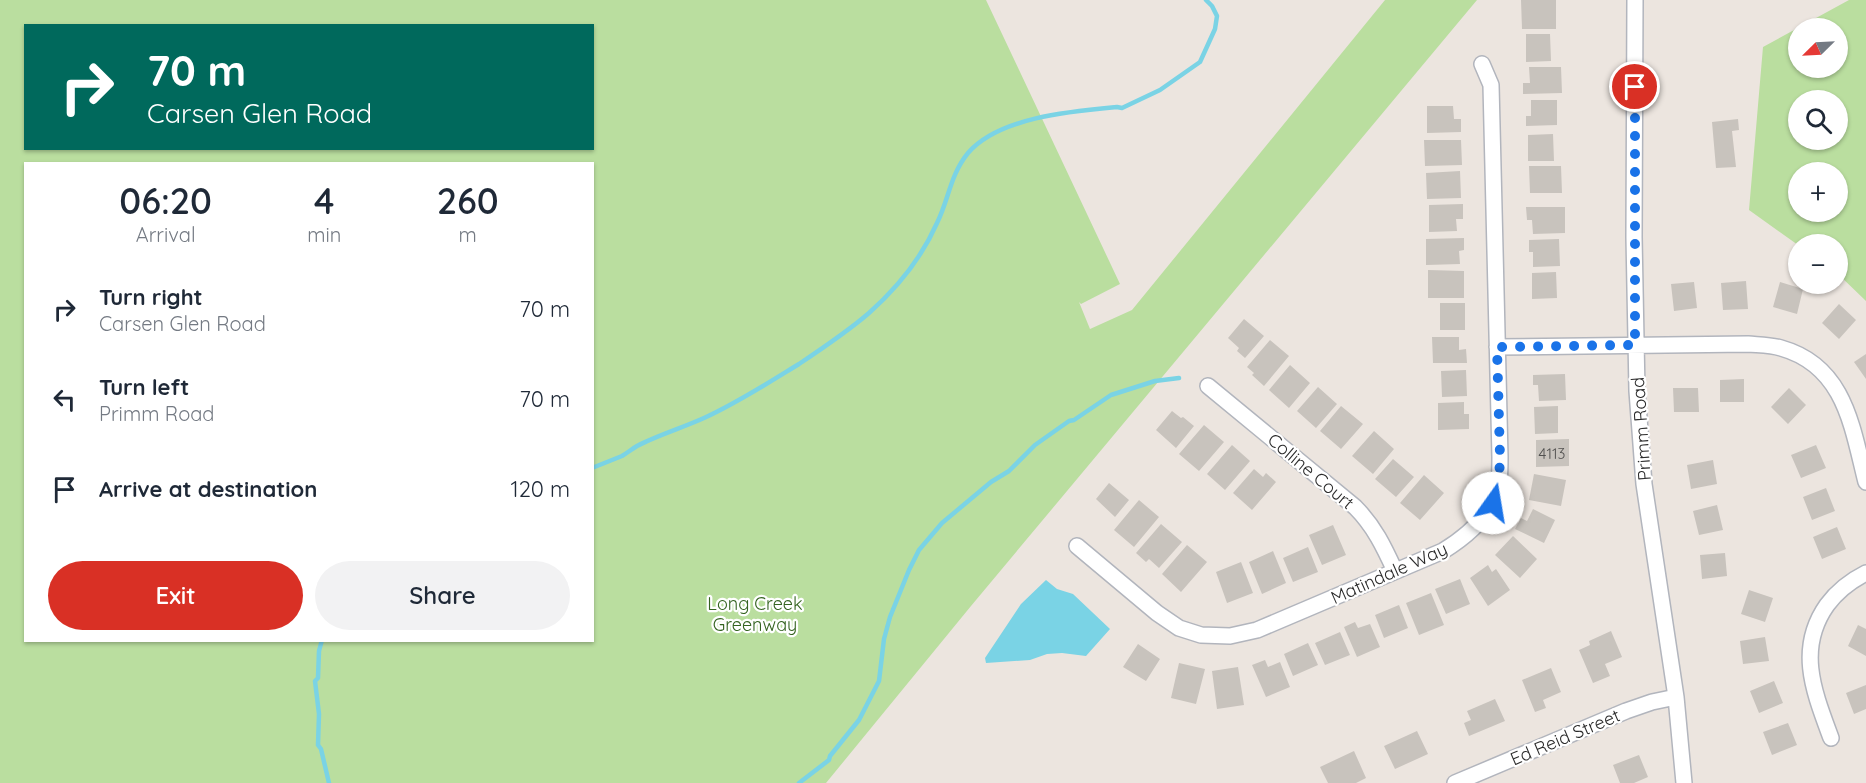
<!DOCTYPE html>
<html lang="en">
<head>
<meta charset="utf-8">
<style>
  body { margin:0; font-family:Quicksand,sans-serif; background:#f2f2f3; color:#1f2937; height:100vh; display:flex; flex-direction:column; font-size:22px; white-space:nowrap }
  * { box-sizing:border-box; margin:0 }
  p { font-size:20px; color:#747a83 }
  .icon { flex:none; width:33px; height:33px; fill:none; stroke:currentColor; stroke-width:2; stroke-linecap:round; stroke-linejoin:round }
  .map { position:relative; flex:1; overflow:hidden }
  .panel { position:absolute; left:24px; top:162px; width:570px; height:480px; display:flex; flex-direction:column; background:#fff; border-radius:0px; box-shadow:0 2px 4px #0004 }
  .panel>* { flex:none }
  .hud { position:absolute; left:24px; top:24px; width:570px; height:126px; border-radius:0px; box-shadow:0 2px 4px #0004; background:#00695c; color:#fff; overflow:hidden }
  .needle { width:39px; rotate:246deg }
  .buttons { position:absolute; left:1788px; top:18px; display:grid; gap:12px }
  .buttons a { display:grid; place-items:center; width:60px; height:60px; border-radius:50%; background:#fff; box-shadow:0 2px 4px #0004; font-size:30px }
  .pin { position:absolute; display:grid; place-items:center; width:51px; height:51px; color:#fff; margin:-26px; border:3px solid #fff; border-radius:50%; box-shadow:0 2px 6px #0007 }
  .me { position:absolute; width:66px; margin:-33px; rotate:13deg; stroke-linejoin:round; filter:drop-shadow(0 0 4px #0008) }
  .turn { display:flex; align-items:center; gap:21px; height:126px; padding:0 24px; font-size:27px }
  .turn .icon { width:78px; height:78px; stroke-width:2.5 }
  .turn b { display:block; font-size:42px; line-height:51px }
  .eta { display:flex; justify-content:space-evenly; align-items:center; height:102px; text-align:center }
  .eta b { font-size:36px; font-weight:600; line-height:42px }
  .cta { display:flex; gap:12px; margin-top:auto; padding:12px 24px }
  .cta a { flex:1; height:69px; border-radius:36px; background:#d93025; color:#fff; font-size:24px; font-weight:600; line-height:69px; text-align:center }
  .cta a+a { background:#f2f2f3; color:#1f2937 }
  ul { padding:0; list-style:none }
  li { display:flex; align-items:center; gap:18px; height:90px; padding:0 24px }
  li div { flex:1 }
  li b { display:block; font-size:22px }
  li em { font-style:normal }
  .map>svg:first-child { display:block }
</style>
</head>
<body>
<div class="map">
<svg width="1866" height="783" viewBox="0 0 1866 783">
  <rect width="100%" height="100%" fill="#ece5df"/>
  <path fill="#bade9f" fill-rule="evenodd" d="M0 0H986L1120 284 1081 304 1079 302 1090 329 1132 310 1385 0H1477L971 606 826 783H0ZM26 26H592V148H26ZM26 164H592V640H26Z
    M1849 0H1866V301L1838 274V244L1798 245 1749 210 1763 47ZM1798 28H1838V68H1798ZM1798 100H1838V140H1798ZM1798 172H1838V212H1798Z"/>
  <path fill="#7ad3e5" d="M1046 580 1057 589 1073 594 1110 629 1086 656 1062 653 1047 654 1030 660 986 663 985 658 1021 604Z"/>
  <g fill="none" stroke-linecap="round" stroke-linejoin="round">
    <path stroke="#7ad3e5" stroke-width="4.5" d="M592 468C602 464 612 460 622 456 627 453 632 449 637 446 658 435 682 428 704 418 737 403 768 383 799 364 823 348 847 332 869 313 896 289 922 257 937 223 949 199 950 175 968 153 999 117 1073 111 1117 107L1122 108 1160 90 1200 62 1215 29 1217 16 1212 6 1206 0
      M322 640 319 651 318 678 315 681 319 714 318 745 321 749 329 783
      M799 783 829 760 830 756 859 720 879 681 884 639 890 617 909 570 919 550 942 523 991 482 1009 471 1035 445 1069 421 1074 420 1111 395 1155 381 1179 378"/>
  </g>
  <path fill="#c8c3bd" d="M1521 0H1556V29H1522Z
    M1526 34H1550L1551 61 1526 62Z
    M1529 67H1561L1562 93 1523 94V83H1530Z
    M1531 100H1557V125L1526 126V116H1531Z
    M1427 106H1453L1454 119H1461V132L1427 133Z
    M1738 119 1739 130 1732 131 1736 167 1716 168 1712 122Z
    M1553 134 1554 161H1528V135Z
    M1424 140H1461L1462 165 1425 166Z
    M1529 166H1561L1562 193H1530Z
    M1460 171 1461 198 1427 199 1426 173Z
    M1463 204V219H1456L1457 231 1429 232V205Z
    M1526 207H1565V233L1533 234 1532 220H1527Z
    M1464 238V250L1459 251 1460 264 1426 265V239Z
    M1559 239 1560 266 1533 267V252H1529V240Z
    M1428 270 1464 271V298H1428Z
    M1556 272 1557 298 1532 299V273Z
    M1746 281 1748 309 1723 310 1721 283Z
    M1694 282 1697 308 1674 311 1671 284Z
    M1780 282 1803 289 1797 314 1773 307Z
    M1440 303H1465V330H1440Z
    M1839 304 1856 320 1839 339 1822 323Z
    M1244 319 1264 336 1245 358 1237 351 1239 348 1228 338Z
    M1432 337H1459V350L1466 349 1467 363H1433Z
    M1270 340 1289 356 1264 386 1252 375 1254 373 1247 367Z
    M1866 354V379L1854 362Z
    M1290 365 1310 383 1289 408 1269 390Z
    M1466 370 1467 396 1442 397 1441 371Z
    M1565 374 1566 400 1539 401 1538 385H1533V375Z
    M1744 379V402H1720V380Z
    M1318 387 1337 404 1316 428 1297 411Z
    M1673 388H1698L1699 412H1674Z
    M1789 388 1806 405 1788 424 1771 407Z
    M1464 402V414H1469V429L1438 430V403Z
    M1341 406 1363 424 1341 449 1320 431Z
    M1558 406V433L1535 434 1534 407Z
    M1172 411 1181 418 1183 417 1194 426 1176 448 1156 430Z
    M1204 425 1224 442 1199 471 1179 454Z
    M1374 431 1394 449 1373 474 1352 456Z
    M1569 439V466L1536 467V440Z
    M1232 445 1250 461 1225 490 1207 474Z
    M1816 445 1826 468 1801 478 1791 455Z
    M1393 459 1414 477 1396 497 1375 479Z
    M1713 460 1717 484 1691 489 1687 465Z
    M1254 469 1263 477 1266 473 1276 482 1252 510 1233 493Z
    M1534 474 1566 480 1561 506 1529 500Z
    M1424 475 1444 493 1420 520 1400 503Z
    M1109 483 1129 500 1115 517 1096 499Z
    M1826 488 1835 511 1812 520 1803 497Z
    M1139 500 1159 517 1134 547 1114 530Z
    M1717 505 1723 530 1699 535 1693 511Z
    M1533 509 1555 520 1544 543 1515 529 1521 518 1527 521Z
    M1161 524 1182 542 1159 568 1149 559 1146 562 1136 553Z
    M1333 525 1346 555 1322 565 1309 535Z
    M1837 527 1846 549 1822 559 1813 537Z
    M1513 536 1537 559 1520 578 1495 555Z
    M1187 545 1207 562 1181 592 1162 574Z
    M1308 547 1318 572 1293 582 1283 558Z
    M1273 551 1286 583 1262 594 1249 562Z
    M1725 553 1727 576 1702 579 1700 555Z
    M1241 562 1253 593 1227 603 1216 572Z
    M1488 565 1492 572 1496 569 1510 590 1488 606 1470 578Z
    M1460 579 1470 604 1446 614 1435 589Z
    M1749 590 1773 598 1765 622 1741 614Z
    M1431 593 1444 625 1419 635 1406 603Z
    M1399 605 1408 628 1384 638 1375 615Z
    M1355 622 1358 628 1370 624 1380 647 1357 657 1344 627Z
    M1858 625 1866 629V656L1848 646Z
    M1611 631 1622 657 1605 664 1610 676 1593 683 1579 650 1590 645 1589 641Z
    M1340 632 1350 655 1325 665 1315 643Z
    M1765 637 1769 661 1743 664 1740 641Z
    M1308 643 1318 665 1293 676 1284 654Z
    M1138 644 1160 659 1146 681 1123 667Z
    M1265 660 1268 667 1280 662 1290 687 1266 697 1252 665Z
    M1179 663 1205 669 1196 704 1171 698Z
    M1238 667 1244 705 1217 709 1212 671Z
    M1551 668 1561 692 1543 700 1546 708 1535 712 1522 680Z
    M1774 681 1783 703 1759 713 1750 691Z
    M1866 685V709L1854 714 1846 693Z
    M1495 699 1505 721 1469 736 1464 723 1471 720 1467 711Z
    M1788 723 1797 745 1772 755 1763 732Z
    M1417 731 1428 754 1395 769 1384 746Z
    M1354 751 1366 778 1356 783H1328L1320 767Z
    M1639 755 1648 777 1634 783H1620L1613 765Z"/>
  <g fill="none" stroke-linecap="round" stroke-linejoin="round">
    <g stroke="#b2b5bd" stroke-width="18">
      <path id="street" d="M1635 0 1634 237 1637 391 1644 484 1676 697 1684 783
        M1497 347 1748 344C1759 345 1771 345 1781 348 1845 366 1852 427 1866 482
        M1208 386 1355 507C1374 526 1384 547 1395 571
        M1077 546 1157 613 1179 628 1201 635 1230 636 1257 630 1443 551C1469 535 1495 513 1499 481 1500 473 1500 465 1500 457L1491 85 1482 64
        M1831 738C1814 692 1796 649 1827 605 1838 590 1850 581 1866 573
        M1455 783 1626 711 1652 702 1676 697"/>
    </g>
    <use href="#street" stroke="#fff" stroke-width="15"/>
  </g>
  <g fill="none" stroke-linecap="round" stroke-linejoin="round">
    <path stroke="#1a73e8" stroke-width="10" stroke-dasharray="0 18" d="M1493 503 1499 482 1500 457 1497 347 1635 345V87"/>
  </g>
  <g text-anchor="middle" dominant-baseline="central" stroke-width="4.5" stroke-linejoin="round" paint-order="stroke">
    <g font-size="15" fill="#525150">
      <text x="1552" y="453">4113</text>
    </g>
    <g font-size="18" fill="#2b2b2b" stroke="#fff">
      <text transform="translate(1641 429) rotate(-94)">Primm Road</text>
      <text transform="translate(1311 471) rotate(40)">Colline Court</text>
      <text transform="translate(1389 573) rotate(-24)">Matindale Way</text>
      <text transform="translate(1565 737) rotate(-23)">Ed Reid Street</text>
    </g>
    <g font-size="18" fill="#346320" stroke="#fff">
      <text x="755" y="603">Long Creek<tspan x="755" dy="21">Greenway</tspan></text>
    </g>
  </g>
</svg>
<div class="buttons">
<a><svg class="needle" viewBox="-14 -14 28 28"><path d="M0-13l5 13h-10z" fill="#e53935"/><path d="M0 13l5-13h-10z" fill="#747a83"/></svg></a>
<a><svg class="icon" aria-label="search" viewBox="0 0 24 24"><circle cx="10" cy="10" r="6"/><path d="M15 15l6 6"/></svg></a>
<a>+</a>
<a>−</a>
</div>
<div class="pin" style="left:1635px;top:87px;background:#d93025"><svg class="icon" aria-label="arrive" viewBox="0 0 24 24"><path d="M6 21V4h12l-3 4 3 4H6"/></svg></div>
<svg class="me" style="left:1493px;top:503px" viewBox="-20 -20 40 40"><circle r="19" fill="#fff"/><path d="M0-13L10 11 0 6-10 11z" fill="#1a73e8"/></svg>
<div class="hud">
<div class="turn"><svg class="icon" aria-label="right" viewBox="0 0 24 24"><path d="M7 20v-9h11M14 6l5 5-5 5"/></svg><div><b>70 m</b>Carsen Glen Road</div></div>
</div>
<section class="panel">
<div class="eta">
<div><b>06:20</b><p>Arrival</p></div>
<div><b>4</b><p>min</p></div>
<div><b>260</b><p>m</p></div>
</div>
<ul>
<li><svg class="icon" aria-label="right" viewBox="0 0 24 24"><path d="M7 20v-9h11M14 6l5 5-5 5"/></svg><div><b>Turn right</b><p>Carsen Glen Road</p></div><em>70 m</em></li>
<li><svg class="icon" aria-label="left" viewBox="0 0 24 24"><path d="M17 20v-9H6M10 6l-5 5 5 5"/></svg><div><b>Turn left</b><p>Primm Road</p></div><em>70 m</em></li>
<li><svg class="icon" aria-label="arrive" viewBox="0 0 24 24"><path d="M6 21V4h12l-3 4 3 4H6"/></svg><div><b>Arrive at destination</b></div><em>120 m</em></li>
</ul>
<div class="cta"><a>Exit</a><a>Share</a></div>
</section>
</div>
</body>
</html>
